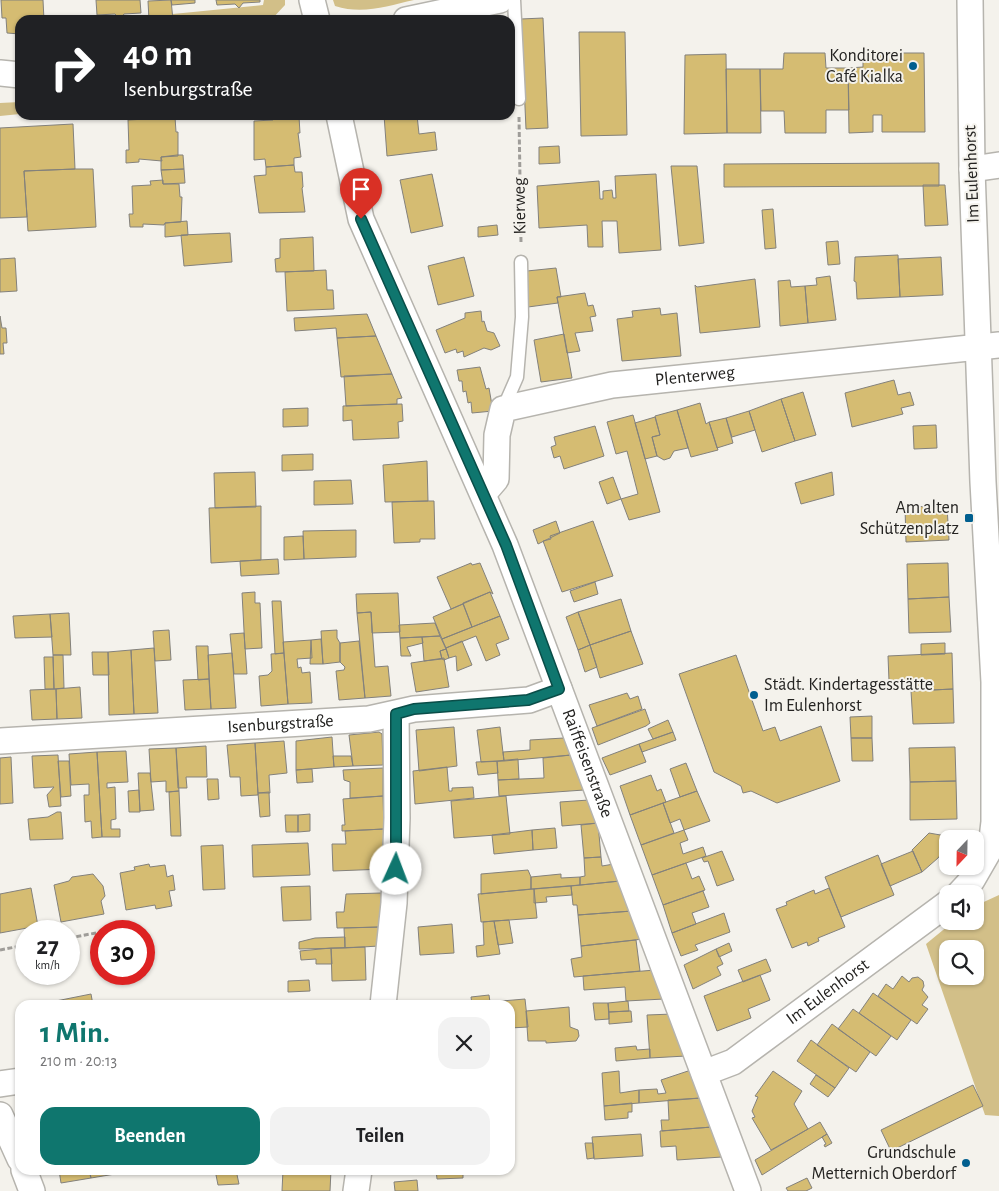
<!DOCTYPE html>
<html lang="de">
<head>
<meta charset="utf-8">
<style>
  body { margin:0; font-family:"Alegreya Sans",sans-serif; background:#f2f2f2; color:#202124; height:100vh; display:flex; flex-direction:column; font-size:19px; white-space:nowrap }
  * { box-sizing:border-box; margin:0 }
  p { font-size:16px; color:#757577 }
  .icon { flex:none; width:28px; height:28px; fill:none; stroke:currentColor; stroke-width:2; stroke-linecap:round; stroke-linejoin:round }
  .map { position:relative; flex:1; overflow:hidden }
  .sheet { position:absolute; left:15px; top:1000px; width:500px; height:175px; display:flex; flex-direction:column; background:#fff; border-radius:15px; box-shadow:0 1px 4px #0004 }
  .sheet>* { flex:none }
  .guide { position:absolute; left:15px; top:15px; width:500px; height:105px; border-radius:15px; box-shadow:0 1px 4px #0004; background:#202124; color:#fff; overflow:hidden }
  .needle { width:32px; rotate:202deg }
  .buttons { position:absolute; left:939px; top:830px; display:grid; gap:10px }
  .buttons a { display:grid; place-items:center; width:45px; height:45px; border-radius:10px; background:#fff; box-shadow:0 1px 4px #0004; font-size:25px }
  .speed { position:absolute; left:15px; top:920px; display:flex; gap:10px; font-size:25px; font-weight:700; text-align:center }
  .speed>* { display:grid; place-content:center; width:65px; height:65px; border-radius:50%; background:#fff; box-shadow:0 1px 4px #0004; line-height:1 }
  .speed small { font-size:12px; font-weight:400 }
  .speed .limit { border:8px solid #d22; background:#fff; color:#111 }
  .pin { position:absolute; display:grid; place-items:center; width:42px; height:42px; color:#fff; margin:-51px -21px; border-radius:50% 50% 50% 0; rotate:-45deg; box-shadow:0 0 5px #0007 }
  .pin .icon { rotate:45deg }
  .me { position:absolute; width:55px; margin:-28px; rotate:2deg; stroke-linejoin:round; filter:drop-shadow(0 0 4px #0008) }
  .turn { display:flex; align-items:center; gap:18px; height:105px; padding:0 25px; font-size:22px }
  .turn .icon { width:65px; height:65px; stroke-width:2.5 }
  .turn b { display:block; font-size:35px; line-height:42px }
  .round { display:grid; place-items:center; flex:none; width:52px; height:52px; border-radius:15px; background:#f2f2f2 }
  .summary { display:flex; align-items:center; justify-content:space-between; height:85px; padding:0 25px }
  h1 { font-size:30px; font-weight:700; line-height:38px; color:#0f766e }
  .action { display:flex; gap:10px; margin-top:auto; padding:10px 25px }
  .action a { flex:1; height:58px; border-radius:15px; background:#0f766e; color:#fff; font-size:20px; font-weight:700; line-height:58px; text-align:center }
  .action a+a { background:#f2f2f2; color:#202124 }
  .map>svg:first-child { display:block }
</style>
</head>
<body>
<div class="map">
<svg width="999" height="1191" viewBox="0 0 999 1191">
  <rect width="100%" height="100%" fill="#f4f2ec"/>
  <path fill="#d2bf88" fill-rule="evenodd" d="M264 0H285V5L271 20H173V14L263 5Z
    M333 0H414C387 6 363 15 335 6Z
    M20 102V114L0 116V103Z
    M999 895V1116L985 1115 926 944 954 921H975V906ZM948 949H975V976H948Z"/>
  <path fill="#d5bc72" stroke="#83817c" d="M1 0H43L44 20H20V34L7 33 6 18H2Z
    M96 0H140L141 13 124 14 120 19 115 14 97 15Z
    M171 0H195V3L172 5Z
    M171 0 173 20H149L148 1Z
    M216 0H260V2L243 3 239 8 235 4 217 5Z
    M543 18 548 128 526 129 521 19Z
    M579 32H625L627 135 581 136Z
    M784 53H825L826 68H848L849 110H826V133H785L784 111H761L760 69H783Z
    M863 53H924L925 132H882V115H873V132L849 133 848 68 863 67Z
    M726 54 727 133 684 134 685 55Z
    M726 69H760L761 133H727Z
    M146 115H159V118L175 117 176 132H178V156L161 157 162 161 139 159V162L126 163V150H129L128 120 146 119Z
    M384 115H417L419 134 435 132 437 150 387 156Z
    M284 116V118L299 117 300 133H298L301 157 294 158V165L266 167 265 159 254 160V121L273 120 272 117Z
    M73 124 75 169 24 171 27 217 0 218V128Z
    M559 146 560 163 539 164V147Z
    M177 155H183L184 169 161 170V157Z
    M939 163V186L724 187V164Z
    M294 165 295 172H302L303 187 302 188 305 212 259 213 254 176 266 175V167Z
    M671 166H697L704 243 679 246Z
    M75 169H93L96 227 28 231 24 171Z
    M184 169 185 183 163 184 161 170Z
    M432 174 443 226 411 233 400 180Z
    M656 174 661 250 619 253 617 221H602L603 247H588L587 225 539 228 537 186 599 181 600 199H603V191L612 190 613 198H616L615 176Z
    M163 180V184H179L180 197H182L181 222 165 223 164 225 143 224V227H130L129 214H133L132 186 151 185 150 181Z
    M923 185H945L948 225 925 226Z
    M773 209 776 248 765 249 762 210Z
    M187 221 188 235 165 237V223Z
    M497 225 498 235 478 237V227Z
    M230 233 232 262 184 266 181 235Z
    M313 237 314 271 276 272 275 259 280 258V239Z
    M838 241 840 264 828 265 826 242Z
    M898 255 900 297 857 299 856 282 854 281 855 257Z
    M464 257 474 296 438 305 428 266Z
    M941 257 943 295 900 297 898 259Z
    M15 258 17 291 0 292V259Z
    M556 268 561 297H557L558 303 528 307 527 271Z
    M326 270 327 290H333L334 309 287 311 285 272Z
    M830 276 836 320 808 323 805 286 817 285 816 278Z
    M755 279 760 327 700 333 695 285 697 287Z
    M790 280 791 287 805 286 808 323 780 326 778 281Z
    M585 293 588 306 593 305 596 316 590 317 593 331 575 333 580 351 567 353 557 297Z
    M660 308 661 315 677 313 681 356 622 361 617 319 633 317 632 311Z
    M481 311 482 322 484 321 487 331 494 333 500 346 491 350 484 348 464 357 463 351 457 353 456 349 445 353 436 330 465 318V313Z
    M367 314 376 336 337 338 336 328 295 331 294 318Z
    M0 316 2 328H6L7 343H3L4 354H0Z
    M564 334 572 378 541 382 534 340Z
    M376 336 392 374 341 377 337 338Z
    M480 367 486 389 489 388 493 411 472 413 471 402 468 403 466 391 463 392 462 381H459L457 370Z
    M392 374 402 398 397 399V404L346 406 344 376Z
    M894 380 898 395 910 392 914 405 901 408 903 414 852 427 845 393Z
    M803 392 816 435 795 441 781 399Z
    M781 399 795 441 762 452 749 411Z
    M700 403 706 424 709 422 718 450 691 457 677 410Z
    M402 404 403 421 398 422 399 438 353 440 352 420 343 421V406Z
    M308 408V426L283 427V409Z
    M677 410 688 448 674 451 670 458 664 460 657 456 652 437 660 435 655 416Z
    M749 411 755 430 732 437 726 418Z
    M633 415 660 512 629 520 621 499 638 494 627 451 616 454 607 422Z
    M655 417 660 435 652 437 657 456 645 459 635 423Z
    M726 418 733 443 717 448 709 422Z
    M936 425 937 448 914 449 913 426Z
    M595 426 604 456 564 469 560 456 554 458 551 447 556 445 554 437Z
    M313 454V470L282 471V455Z
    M427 461 428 501 385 502 383 465Z
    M255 472 256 507 215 508 214 473Z
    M832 472 834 495 801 504 795 483Z
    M613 477 621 499 607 504 599 482Z
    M351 480 353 504 314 505V481Z
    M428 501H434L435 539H420V542L394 543 392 502Z
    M261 506V560L211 563 209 508Z
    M947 506 949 540 906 542 905 507Z
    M556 521 560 533 538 544 533 530Z
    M593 521 613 576 562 592 543 541 551 539 550 536Z
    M356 530V557L304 559 303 531Z
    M303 536 304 559 284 560V537Z
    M278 559 279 574 241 576 240 561Z
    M471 563 472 565 480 563 493 594 490 592 451 609 437 577Z
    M948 563 949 597 908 599 907 564Z
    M595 582 598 594 574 602 570 591Z
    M255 592V603H260L262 648 245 649 242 593Z
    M490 592 500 616 472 627 463 603Z
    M398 593 400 632 372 633 371 612 357 613 356 594Z
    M949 597 951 632 909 633 908 599Z
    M621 599 631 631 590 645 578 612Z
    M272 601H281L284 653 275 654Z
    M463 604 472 627 442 639 433 617Z
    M371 612 375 667 388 666 391 696 365 698 357 613Z
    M578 612 590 645 578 650 566 617Z
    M69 613 71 655H53L50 614Z
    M50 614 52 637 15 638 13 616Z
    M500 616 509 639 496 644 500 655 486 661 476 636 446 648 442 639Z
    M435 623 440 636 400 638 399 625Z
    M169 630 171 660 155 661 153 631Z
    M337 630V638L340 643V662L323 664 321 631Z
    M631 631 643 664 600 678 590 645Z
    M244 633 247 674H234L230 634Z
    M440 636 446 649 440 651 442 659 424 661 422 637Z
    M422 637 423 643 407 647 411 656H401L400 638Z
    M321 639 323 664H310L311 640Z
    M311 640 312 658 297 659 298 668 301 667 302 673 310 672 312 703 288 704 283 642Z
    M359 641 365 698 339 700 336 671 344 670 345 667 340 662V643Z
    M462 641 472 665 457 671 456 656 449 658 446 648Z
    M945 643V654L921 655V644Z
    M590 645 597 667 585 672 578 650Z
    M196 646H208L209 679 198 680Z
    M154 648 158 713 134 714 131 650Z
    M446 649 449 658 444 660 442 659 440 651Z
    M131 650 134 714 109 715 108 652Z
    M92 652H108L109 675H93Z
    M232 653 236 708 211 709 208 655Z
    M284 653 288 704 261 706 259 676 268 675 272 671 271 654Z
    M952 653 953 689 911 691V680L889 681 888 656Z
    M53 655H63L64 688 54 689Z
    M736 655 763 731 775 727 780 741 821 726 840 781 777 803 751 791 743 793 741 786 714 772 679 674Z
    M44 657H53L54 689H45Z
    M444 658 449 687 416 692 411 663Z
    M209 679 211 709 185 710 183 680Z
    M80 687 82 718 57 719 56 689Z
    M56 689 57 719 32 720 30 690Z
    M953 689 954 723 913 724 911 691Z
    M627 693 630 699 638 696 642 709 597 726 589 705Z
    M645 709 650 723 646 726 598 745 592 728Z
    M872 716V738H851L850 717Z
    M668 720 673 732 653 739 648 729Z
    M454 727 457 766 419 771 416 730Z
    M500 727 504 761 481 762 477 730Z
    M379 732 382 734 383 765 353 766 349 735Z
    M673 732 676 740 642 752 639 744Z
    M332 737 334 767 296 770V741Z
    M564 738 571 755 504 761 503 752 530 750V740Z
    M851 738H872L873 761H852Z
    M284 741 287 773 269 775 270 793H258L255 743Z
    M255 743 258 795 241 796 240 777H230L227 745Z
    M639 744 646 762 610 775 602 758Z
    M206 746 207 777H186L187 788H178L176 748Z
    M955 747 956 781 910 782 909 748Z
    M176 748 179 791 166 792V781L151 782 149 749Z
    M126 751 128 782 107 783V788L115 787 116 819 111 820V829H120V837H102L97 752Z
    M97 752 102 837 92 838 91 821 85 822 84 795H89V784L71 785 69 754Z
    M58 755 61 806 49 807 47 795 54 787 34 788 32 756Z
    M571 755 584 790 499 796 498 780 544 778 543 758Z
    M333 756H351L353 766 334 767Z
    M11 757 13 803 0 804V758Z
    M518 759 519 779 498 780 497 761Z
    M58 761H69L71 796 61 797Z
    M497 761 498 773 478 775 476 762Z
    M686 763 697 791 680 797 670 769Z
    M447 767 449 791H452V788L473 787 474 798 415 804 413 771Z
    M383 768V796L350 798V782L344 780 343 770Z
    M312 769 313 782 297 783 296 770Z
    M138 773H150L154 810 140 811Z
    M651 775 657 791 661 789 666 802 630 815 620 786Z
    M207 779H218L219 799 208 800Z
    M956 781 957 819 910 820V782Z
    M139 790 140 812H129L128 791Z
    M179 791 181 836H171L169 792Z
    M697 791 710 821 684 830 680 819 670 823 663 803Z
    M269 792 270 816 260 817 258 793Z
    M383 796 384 829 342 831V825H345L343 799Z
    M506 796 510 834 454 838 451 801Z
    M589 800 598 823 562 826 560 802Z
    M663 803 674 833 641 845 630 815Z
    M57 812H61L63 839 30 840 28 819 48 817Z
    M310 814V831L298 832V815Z
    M285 815H298V832H286Z
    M598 823 601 857 584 858 581 825Z
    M555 828 557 848 533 850 532 830Z
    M384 829 385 869 333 871 332 844H346L345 831Z
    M532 830 533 850 494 854 492 835Z
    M684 830 688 840 680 843 683 854 703 847 706 856 652 875 641 845Z
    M929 833 952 837 948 839V845L938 858 922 872 912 850Z
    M308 843 310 875 253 877 252 845Z
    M223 845 225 889 203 890 201 846Z
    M722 851 734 880 717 886 708 861 704 862 702 858Z
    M913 851 922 872 890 886 881 864Z
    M878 855 894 895 841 917 825 877Z
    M601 857 602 866 614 864 620 881 580 885V877L585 876 584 858Z
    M686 863 692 879 699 876 705 890 663 905 652 875Z
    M149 864 150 867 165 865 167 877 173 875 175 890 169 891 172 906 156 909 155 905 126 910 120 873 135 870 134 867Z
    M528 870 531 877V889L481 894V874Z
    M93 874 103 886 105 896 101 901 104 914 61 922 54 885 69 881 72 877Z
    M561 874V878L580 877V885L531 889V877Z
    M620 881 632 911 578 915 577 905H573L571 886Z
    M310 886 311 920 283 921 281 887Z
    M571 886 572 895 546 897 547 902 534 903V889Z
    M31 888 38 926 0 933V894Z
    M829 888 845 927 818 938 819 941 808 946 807 942 792 948 776 909 787 905 786 902 814 890 815 894Z
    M534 889 537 918 481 922 478 894Z
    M703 891 709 907 692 913 696 924 672 933 663 905Z
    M381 893V927L337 928 336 912H344L346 894Z
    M632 911 643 939 581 946 578 915Z
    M724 913 730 932 695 945 698 950 681 956 672 933Z
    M509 920 513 943 498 945 494 921Z
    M494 921 500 954 477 957 476 946 484 945 483 922Z
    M452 924 454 953 420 955 418 927Z
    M381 927 379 946 345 948 344 928Z
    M345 937V948L299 949V942L315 938Z
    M636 940 640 971 574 977 571 959 582 957 581 946Z
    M729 943 732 951 719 957 716 949Z
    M365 947 366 980 332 981 331 948Z
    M331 948 332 964H316V959L301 960 300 951Z
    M716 949 723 964 717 967 721 975 693 989 684 965Z
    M766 959 771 971 743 982 738 970Z
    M655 970 664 999 626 1001 625 987 584 990 583 976Z
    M760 975 770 1000 748 1009 751 1018 717 1031 704 996Z
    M902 976 909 982 912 978 918 977 923 981 924 986 922 990 928 997 922 1005 928 1009 917 1024 878 996 886 984 893 989Z
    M309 980 310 991 288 992V981Z
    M873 993 911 1020 897 1040 859 1013Z
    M91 994 93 1005H62L61 1000Z
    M489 995 490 1002 525 999 528 1027 510 1028V1005H472L471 997Z
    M61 1000 62 1005H33Z
    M628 1001 629 1011 609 1012 608 1003Z
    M593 1003H608L609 1019 595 1020Z
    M569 1007 570 1027 578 1030 579 1036 576 1041 546 1043V1041H528L526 1011Z
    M853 1009 891 1036 876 1056 838 1029Z
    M629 1011H631L632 1022 609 1024V1012Z
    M673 1014 686 1056 650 1058 647 1015Z
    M832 1024 870 1052 856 1072 817 1045Z
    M811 1040 849 1068 835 1088 797 1061Z
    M636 1046 637 1050 650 1049V1058L616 1061 615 1048Z
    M691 1070 701 1098 639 1103V1090L657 1089 658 1094 666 1093 661 1080Z
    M619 1071 620 1093 639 1090V1103L604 1106 602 1073Z
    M773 1071 802 1091 794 1104 808 1129 771 1150 752 1118 755 1117 752 1111 758 1097 755 1096Z
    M816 1075 835 1088 828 1097 810 1084Z
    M973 1085 983 1106 891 1151 881 1130Z
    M701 1098 712 1127 662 1131 661 1120H669L668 1100Z
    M632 1103V1112H628V1118L605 1120 604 1106Z
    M820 1122 827 1134 762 1175 755 1160Z
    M712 1127 722 1157 677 1160 676 1146 661 1147 660 1131Z
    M641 1134 643 1156 594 1159 592 1137Z
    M827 1134 832 1143 825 1147 824 1145 826 1144 822 1137Z
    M585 1143H593L594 1158 587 1159Z
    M59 1170H89L91 1178 61 1183Z
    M89 1170H121V1173L91 1178Z
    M215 1170H236L239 1184 218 1185Z
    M283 1170H331L330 1191H282Z
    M436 1170H463V1178L437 1179Z
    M807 1178 812 1188 806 1191H788L786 1188Z
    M417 1180 418 1191H395L394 1182Z"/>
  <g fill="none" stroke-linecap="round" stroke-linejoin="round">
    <g stroke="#b6b4ae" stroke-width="15">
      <path id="lane" d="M514 0 519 99
        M503 409 517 377 522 317 521 262"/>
    </g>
    <g stroke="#b6b4ae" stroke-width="28">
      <g id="street">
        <path d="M312 0 317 20"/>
        <path d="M406 20 500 0"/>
        <path d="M0 73 20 75"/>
        <path id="s1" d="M339 115 361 219 505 545 748 1191"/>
        <path d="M972 169 999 165"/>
        <path id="s2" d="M484 493 496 479 497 435 503 409 612 385 999 345"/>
        <path id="s3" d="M0 741 369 719 414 709 529 700 559 689"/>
        <path d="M959 894 972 880 991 847 994 822V682L983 482 972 169 970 0"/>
        <path d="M383 1005 394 903 397 818 396 714"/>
        <path id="s4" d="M704 1073 733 1062 948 903"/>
        <path d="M0 1084 20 1081"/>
        <path d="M0 1115 20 1159"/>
        <path d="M24 1170 32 1191"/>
        <path d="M356 1191 359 1170"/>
      </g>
    </g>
    <path stroke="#9f9d99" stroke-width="3" stroke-dasharray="5 2.5" stroke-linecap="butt" d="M519 117 521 243
      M104 931 115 929
      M69 938 101 932
      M0 950 26 945"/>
    <use href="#lane" stroke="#fff" stroke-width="12"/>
    <use href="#street" stroke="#fff" stroke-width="25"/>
  </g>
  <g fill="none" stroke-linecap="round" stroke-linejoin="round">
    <g stroke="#0a4d48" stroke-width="12">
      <path id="route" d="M361 219 506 545 559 689 528 700 414 709 396 714V869"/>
    </g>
    <use href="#route" stroke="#0f766e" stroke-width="9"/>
  </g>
  <g fill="#015f8f" stroke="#f4f2ec" stroke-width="2">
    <circle cx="913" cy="66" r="5"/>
    <rect x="964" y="513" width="10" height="10" rx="2.5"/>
    <circle cx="754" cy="695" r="5"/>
    <circle cx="966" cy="1163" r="5"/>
  </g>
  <g text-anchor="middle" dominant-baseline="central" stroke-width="4" stroke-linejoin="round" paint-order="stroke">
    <g font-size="18" fill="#242321" stroke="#f4f2ec" text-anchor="end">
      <text x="903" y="56">Konditorei<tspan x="903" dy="21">Café Kialka</tspan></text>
      <text x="959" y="508">Am alten<tspan x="959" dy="21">Schützenplatz</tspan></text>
      <text x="764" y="685" text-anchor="start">Städt. Kindertagesstätte<tspan x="764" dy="21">Im Eulenhorst</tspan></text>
      <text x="956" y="1153">Grundschule<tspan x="956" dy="21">Metternich Oberdorf</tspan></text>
    </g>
    <g font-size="18" fill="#242321" stroke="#f4f2ec">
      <text transform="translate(972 174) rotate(-92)">Im Eulenhorst</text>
      <text transform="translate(520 206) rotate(-91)">Kierweg</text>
      <text stroke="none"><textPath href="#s2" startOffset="284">Plenterweg</textPath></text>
      <text stroke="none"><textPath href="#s3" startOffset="281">Isenburgstraße</textPath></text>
      <text stroke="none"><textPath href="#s1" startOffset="696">Raiffeisenstraße</textPath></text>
      <text stroke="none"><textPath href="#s4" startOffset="149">Im Eulenhorst</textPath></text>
    </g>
  </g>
</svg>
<div class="buttons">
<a><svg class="needle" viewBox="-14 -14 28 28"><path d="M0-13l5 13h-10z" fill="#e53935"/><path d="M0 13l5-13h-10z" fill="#757577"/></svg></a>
<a><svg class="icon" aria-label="sound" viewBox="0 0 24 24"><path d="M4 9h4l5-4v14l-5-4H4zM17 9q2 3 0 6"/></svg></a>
<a><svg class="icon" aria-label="search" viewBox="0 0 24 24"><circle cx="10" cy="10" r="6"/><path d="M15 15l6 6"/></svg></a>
</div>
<div class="speed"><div>27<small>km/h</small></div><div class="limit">30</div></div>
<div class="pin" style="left:361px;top:219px;background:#d93025"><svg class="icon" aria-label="arrive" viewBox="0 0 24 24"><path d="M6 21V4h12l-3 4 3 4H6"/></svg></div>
<svg class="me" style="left:396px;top:869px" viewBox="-20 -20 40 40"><circle r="19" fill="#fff"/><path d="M0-13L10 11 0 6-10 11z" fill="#0f766e"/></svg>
<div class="guide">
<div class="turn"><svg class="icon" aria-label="right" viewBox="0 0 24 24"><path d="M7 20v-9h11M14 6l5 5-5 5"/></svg><div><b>40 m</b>Isenburgstraße</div></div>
</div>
<section class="sheet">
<div class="summary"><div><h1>1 Min.</h1><p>210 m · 20:13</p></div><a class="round"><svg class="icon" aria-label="close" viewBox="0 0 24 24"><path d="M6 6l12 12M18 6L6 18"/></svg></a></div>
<div class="action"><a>Beenden</a><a>Teilen</a></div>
</section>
</div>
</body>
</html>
